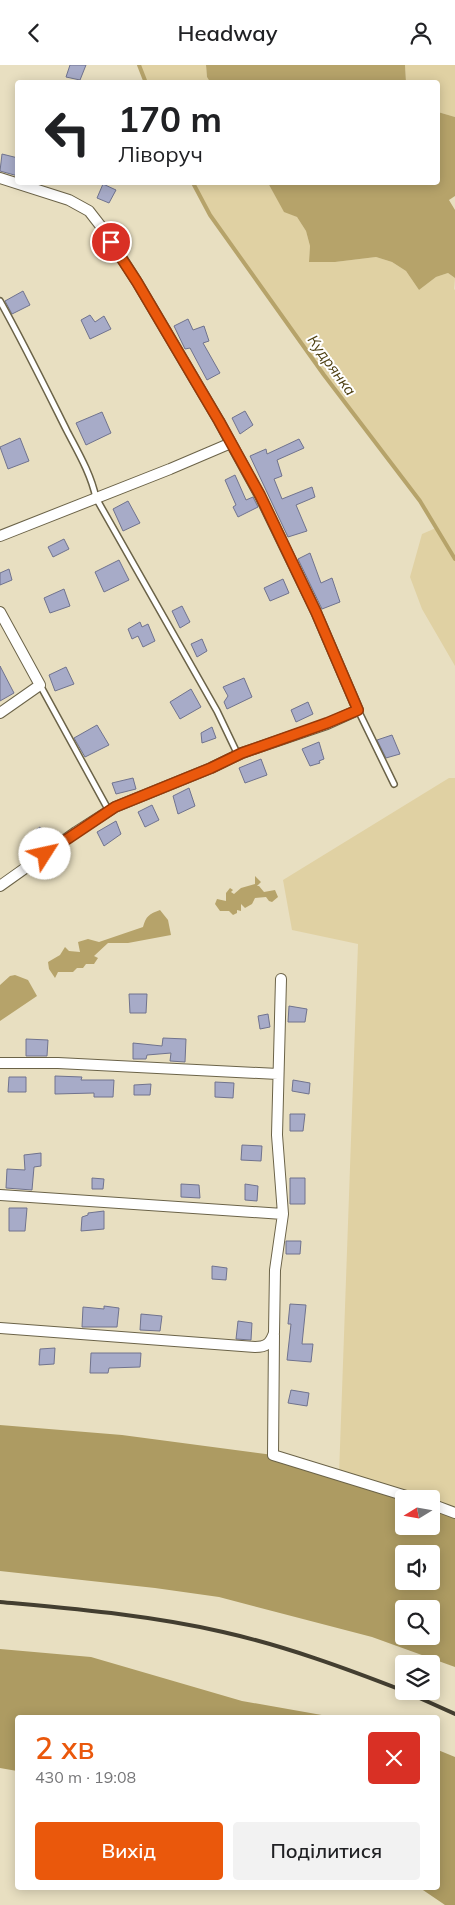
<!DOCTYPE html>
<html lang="uk">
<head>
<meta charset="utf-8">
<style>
  body { margin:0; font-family:Mulish,sans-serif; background:#f2f2f2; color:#202124; height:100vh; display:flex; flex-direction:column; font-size:19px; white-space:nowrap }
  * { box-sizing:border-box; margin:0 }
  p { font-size:16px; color:#757577 }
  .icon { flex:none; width:28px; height:28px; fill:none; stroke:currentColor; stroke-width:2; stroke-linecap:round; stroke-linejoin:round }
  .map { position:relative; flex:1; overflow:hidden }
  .side { position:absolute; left:15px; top:1650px; width:425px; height:175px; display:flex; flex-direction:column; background:#fff; border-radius:5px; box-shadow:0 2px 12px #0003 }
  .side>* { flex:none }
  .guide { position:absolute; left:15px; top:15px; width:425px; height:105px; border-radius:5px; box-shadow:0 2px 12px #0003; background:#fff; color:#202124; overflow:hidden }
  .needle { width:32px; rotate:259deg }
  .tools { position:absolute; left:395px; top:1425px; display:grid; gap:10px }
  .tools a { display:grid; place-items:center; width:45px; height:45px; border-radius:5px; background:#fff; box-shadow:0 2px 12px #0003; font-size:25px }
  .pin { position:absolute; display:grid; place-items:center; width:42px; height:42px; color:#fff; margin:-21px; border:2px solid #fff; border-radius:50%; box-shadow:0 1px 5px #0007 }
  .me { position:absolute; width:55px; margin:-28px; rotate:55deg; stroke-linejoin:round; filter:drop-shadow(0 0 4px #0008) }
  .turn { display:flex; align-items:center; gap:18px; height:105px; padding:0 20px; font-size:22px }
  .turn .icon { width:65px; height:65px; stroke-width:2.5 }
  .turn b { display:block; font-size:35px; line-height:42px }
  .round { display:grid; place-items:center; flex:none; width:52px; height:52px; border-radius:5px; background:#f2f2f2 }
  .overview { display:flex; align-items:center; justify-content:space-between; height:85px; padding:0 20px }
  h1 { font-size:30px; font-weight:600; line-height:38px; color:#ea580c }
  .cta { display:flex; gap:10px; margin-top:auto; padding:10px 20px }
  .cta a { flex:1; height:58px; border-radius:5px; background:#ea580c; color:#fff; font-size:20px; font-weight:600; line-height:58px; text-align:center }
  .cta a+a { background:#f2f2f2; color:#202124 }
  header { display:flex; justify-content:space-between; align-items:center; height:65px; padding:0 20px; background:#fff; font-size:22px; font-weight:600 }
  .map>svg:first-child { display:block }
</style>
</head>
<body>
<header><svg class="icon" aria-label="back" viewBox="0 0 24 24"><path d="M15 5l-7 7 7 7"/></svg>Headway<svg class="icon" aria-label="person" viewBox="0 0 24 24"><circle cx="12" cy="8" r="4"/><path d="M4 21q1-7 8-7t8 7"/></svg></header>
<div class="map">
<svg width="455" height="1840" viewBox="0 0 455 1840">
  <rect width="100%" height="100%" fill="#e8dfc1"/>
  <path fill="#e0d1a3" d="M139 0H206L207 12 210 17H146Z
    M405 0H455V52L438 47V18L406 17Z
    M193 118H268L284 146 297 152 306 166 310 181 309 197H335L376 192 392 197 406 206 419 225 436 212 448 208 455 213 454 224 455 225V601L422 544 410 512 422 469 436 463 420 436 324 310 210 150Z
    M449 713H455V1448L431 1439V1434H416L339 1410 358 879 292 865 283 815Z"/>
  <path fill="#ad9b62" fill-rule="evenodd" d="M0 1360 122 1370 273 1390 404 1434V1461H431V1439L455 1448V1602L372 1572 219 1532 155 1523 0 1506ZM404 1489H431V1516H404ZM404 1544H431V1571H404Z
    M0 1584 91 1592 242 1636 333 1652H18L17 1706 0 1703Z
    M438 1685 455 1692V1840H445L420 1823 438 1822Z"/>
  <path fill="#b6a36a" d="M206 0H405L406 17H210L207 12Z
    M438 47 455 52V131L449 135 455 145V213L448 208 436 212 419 225 406 206 392 197 376 192 335 197H309L310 181 306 166 297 152 284 147 268 118H438Z
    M255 811 261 817 257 821H259L264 827 275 825 278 832 272 837 269 836 266 832 255 833 252 839 245 843 241 839V846L237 845V848L233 850 229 846H220L215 839 217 834 226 836V828L230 823 233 825 231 827 234 829 241 823 255 819Z
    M160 845 168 855 171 870 128 878H108L94 891 98 893 94 899H86L83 903H77L73 907H58L55 913 49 904 48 897 60 890 65 882 69 886 80 887 78 877 88 874 99 877 143 862C146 851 149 849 160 845Z
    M15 910 28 915 37 931 0 956V920L10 911Z"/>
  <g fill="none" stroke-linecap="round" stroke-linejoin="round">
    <path stroke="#b6a36a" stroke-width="4" d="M139 0 146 18
      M193 118 210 150 324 310 420 436 455 494"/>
  </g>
  <path fill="#a7abc8" stroke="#70738e" d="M70 0H86L80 15 66 12Z
    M2 89 18 93V111L0 106Z
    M103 119 116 125 109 138 97 133Z
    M23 226 30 240 12 249 5 236Z
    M90 250 95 257 104 251 111 264 90 274 81 255Z
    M188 254 193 265 204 261 209 276 203 278 220 308 207 315 190 283 185 284 174 261Z
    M245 346 253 360 240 369 232 353Z
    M102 347 111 368 86 380 76 358Z
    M20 373 29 396 8 404 0 382Z
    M299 374 304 383 277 395 282 411 274 414 282 434 312 422 315 432 296 440 307 466 288 472 250 391 266 384 267 389Z
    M235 410 246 435 253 432 258 442 238 452 233 442 236 440 225 415Z
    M128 436 140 458 123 466 113 444Z
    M64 474 69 484 53 492 48 482Z
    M310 488 321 518 332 513 340 537 322 544 298 494Z
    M119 495 129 515 104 527 95 507Z
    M9 504 12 515 0 520V508Z
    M283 514 289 528 270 536 264 523Z
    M64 524 70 541 50 548 44 533Z
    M182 541 190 557 180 563 172 546Z
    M140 557 142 562 148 559 155 576 143 582 138 571 132 574 128 564Z
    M202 574 207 586 197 592 191 579Z
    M0 601 14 628 0 636Z
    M66 602 74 619 55 626 49 610Z
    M244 613 252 632 227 644 224 637 228 631 223 622Z
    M191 624 201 642 180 654 170 637Z
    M308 637 313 649 296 657 291 645Z
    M97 660 109 680 85 692 74 673Z
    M212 662 216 673 202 678 201 668Z
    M392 670 400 689 386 693 377 675Z
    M319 677 324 694 319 696 320 698 310 701 302 684Z
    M261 694 267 710 245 718 239 703Z
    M133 713 136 724 116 729 112 718Z
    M189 723 195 741 178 749 173 731Z
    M152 740 159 755 145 762 138 747Z
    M116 756 121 769 104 781 97 767Z
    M40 762 49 775 38 782 30 769Z
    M129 929H147L146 948H130Z
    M289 941 307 944 305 957H288Z
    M268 949 270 962 260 964 258 951Z
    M163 973 186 974 185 997 170 996 171 988 147 990 146 994H133V978L162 981Z
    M26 974 48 975 47 991H26Z
    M55 1011 82 1012 81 1015H114L113 1032H94V1028L55 1029Z
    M9 1012H26V1027H8Z
    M293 1015 310 1018 309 1029 292 1026Z
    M215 1017 234 1018 233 1033 215 1032Z
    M151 1019 150 1030H134V1020Z
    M290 1049H305L303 1066H290Z
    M242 1080 262 1081 261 1096 241 1095Z
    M41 1088V1101L34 1102 32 1125 6 1123 7 1104 25 1105 24 1090Z
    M92 1113 104 1114 103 1124H92Z
    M290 1113H305V1139H290Z
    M181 1119 199 1120 200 1133 181 1132Z
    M245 1119 258 1121 257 1136 245 1135Z
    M9 1143H27L25 1166H9Z
    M104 1146V1164L81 1166 82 1152 88 1150V1148Z
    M286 1176H301L300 1189H286Z
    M212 1201 227 1203 226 1215 212 1214Z
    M290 1239 306 1240 302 1279H313L311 1297 287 1295 291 1259H288Z
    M104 1241 119 1243 117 1262H82L83 1242 104 1244Z
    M141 1249 162 1251 160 1266 140 1265Z
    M238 1256 252 1258 251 1275 236 1274Z
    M55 1283 54 1299 39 1300 40 1284Z
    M91 1288H141L140 1302 109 1303 108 1308H90Z
    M291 1325 309 1328 307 1341 288 1338Z"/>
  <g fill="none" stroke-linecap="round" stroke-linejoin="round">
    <g stroke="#6b6348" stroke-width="8">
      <path id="service" d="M0 236C24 279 45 322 67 366 78 387 91 409 96 433L217 646 238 690
        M40 620 109 746
        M358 645 394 719"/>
    </g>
    <g stroke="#6b6348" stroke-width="12">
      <path id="minor" d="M0 113 69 135 89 146 103 164 137 217 219 356 260 431 316 547 358 645 327 659 242 688 211 703 115 742 76 767 0 821
        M0 471 170 404 231 378
        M0 547 40 620 0 648
        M0 998H58L278 1009
        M0 1130 283 1149
        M0 1263 255 1282C266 1282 270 1279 274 1268L275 1205 283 1149 277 1070 281 914
        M274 1270 273 1390 416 1434
        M431 1439 455 1448"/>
    </g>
    <use href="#service" stroke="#fff" stroke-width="5"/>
    <use href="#minor" stroke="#fff" stroke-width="10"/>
    <path stroke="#433e30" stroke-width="4" d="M0 1537C75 1544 149 1550 223 1567 285 1581 345 1603 404 1626
      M404 1626 455 1649"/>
  </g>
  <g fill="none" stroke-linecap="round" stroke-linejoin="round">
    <g stroke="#983908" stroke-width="12">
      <path id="route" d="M45 789 115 742 211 703 242 688 327 658 358 645 316 547 260 430 219 356 137 217 111 177"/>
    </g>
    <use href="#route" stroke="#ea580c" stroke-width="9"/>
  </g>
  <g text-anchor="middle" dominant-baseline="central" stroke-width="4" stroke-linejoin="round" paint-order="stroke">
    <g font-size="15" font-style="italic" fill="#4f4113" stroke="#fff">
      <text transform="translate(332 300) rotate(54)">Кудрянка</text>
    </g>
  </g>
</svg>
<div class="tools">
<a><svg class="needle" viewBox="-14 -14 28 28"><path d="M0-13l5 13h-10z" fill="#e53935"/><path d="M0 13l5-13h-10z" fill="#757577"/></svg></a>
<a><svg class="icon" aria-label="sound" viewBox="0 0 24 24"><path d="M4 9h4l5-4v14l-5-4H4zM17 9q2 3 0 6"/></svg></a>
<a><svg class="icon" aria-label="search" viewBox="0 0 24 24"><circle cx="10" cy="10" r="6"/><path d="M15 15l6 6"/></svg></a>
<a><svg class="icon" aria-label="layers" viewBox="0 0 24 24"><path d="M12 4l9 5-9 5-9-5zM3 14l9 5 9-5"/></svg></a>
</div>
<div class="pin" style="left:111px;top:177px;background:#d93025"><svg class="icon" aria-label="arrive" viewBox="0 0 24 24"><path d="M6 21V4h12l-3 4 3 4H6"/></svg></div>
<svg class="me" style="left:45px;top:789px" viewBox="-20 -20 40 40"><circle r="19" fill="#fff"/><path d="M0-13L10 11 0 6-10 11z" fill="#ea580c"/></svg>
<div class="guide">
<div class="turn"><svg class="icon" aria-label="left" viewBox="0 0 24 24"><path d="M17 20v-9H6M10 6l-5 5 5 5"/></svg><div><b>170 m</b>Ліворуч</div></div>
</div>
<section class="side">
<div class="overview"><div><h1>2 хв</h1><p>430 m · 19:08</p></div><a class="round" style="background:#d93025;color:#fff"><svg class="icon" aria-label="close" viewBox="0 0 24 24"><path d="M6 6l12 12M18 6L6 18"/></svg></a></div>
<div class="cta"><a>Вихід</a><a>Поділитися</a></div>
</section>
</div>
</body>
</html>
